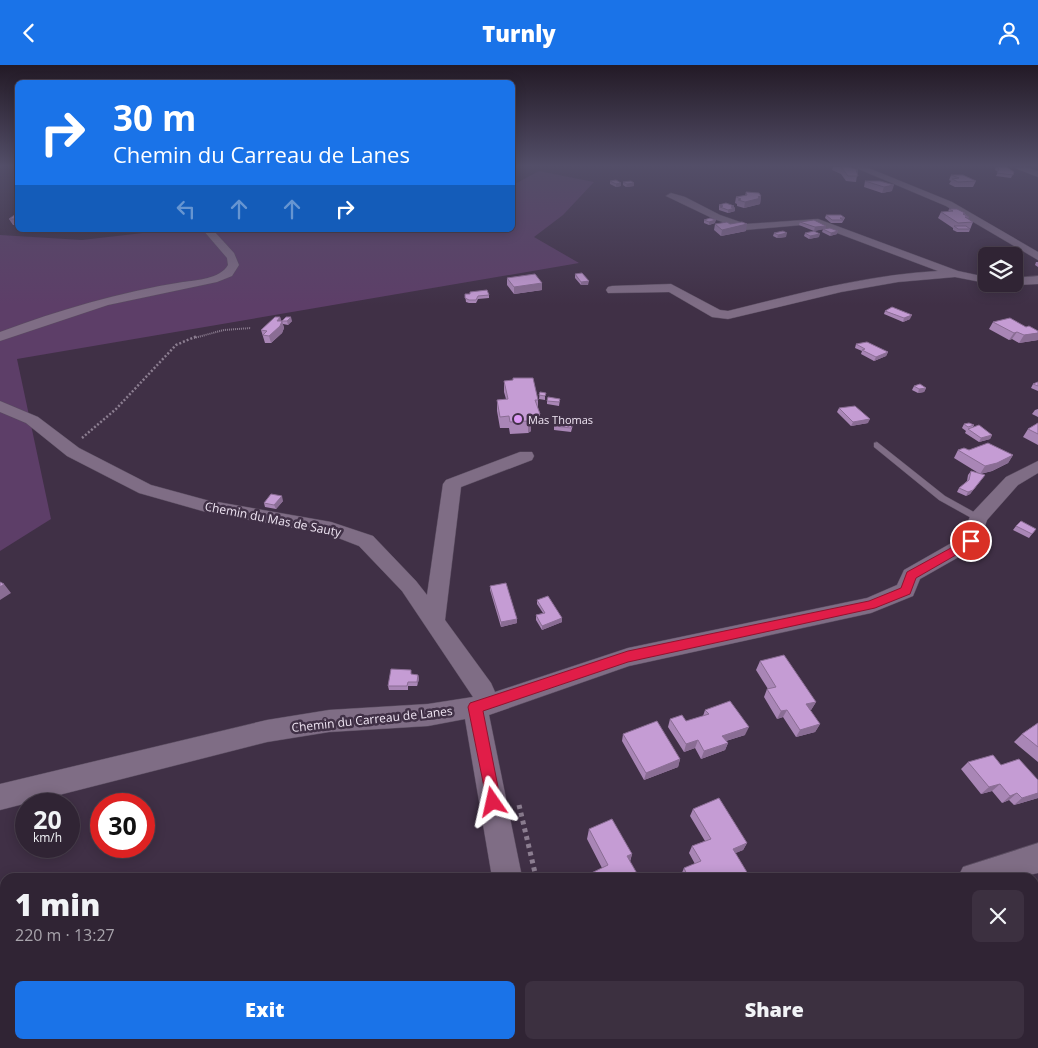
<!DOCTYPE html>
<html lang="en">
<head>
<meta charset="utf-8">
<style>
  body { margin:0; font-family:"Open Sans",sans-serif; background:#3c3040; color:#f1f3f6; height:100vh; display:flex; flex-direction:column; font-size:19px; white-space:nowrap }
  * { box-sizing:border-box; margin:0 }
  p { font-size:16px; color:#a8a4ac }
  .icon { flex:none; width:28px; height:28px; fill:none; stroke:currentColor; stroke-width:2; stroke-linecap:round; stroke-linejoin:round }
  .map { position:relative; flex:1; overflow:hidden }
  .details { position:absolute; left:0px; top:808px; width:1039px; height:176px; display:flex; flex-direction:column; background:#302434; border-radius:15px 15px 0 0; box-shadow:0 2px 12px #0003,0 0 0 1px #4b414f }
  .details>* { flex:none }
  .hud { position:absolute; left:15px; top:15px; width:500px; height:152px; border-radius:8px; box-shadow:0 2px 12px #0003,0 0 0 1px #4b414f; background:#1a73e8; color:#fff; overflow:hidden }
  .tools { position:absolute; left:978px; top:182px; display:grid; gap:10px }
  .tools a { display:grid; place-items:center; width:45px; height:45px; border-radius:8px; background:#302434; box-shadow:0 2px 12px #0003,0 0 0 1px #4b414f; font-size:25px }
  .speed { position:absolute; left:15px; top:728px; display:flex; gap:10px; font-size:25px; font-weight:700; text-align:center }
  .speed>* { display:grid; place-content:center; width:65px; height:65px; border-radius:50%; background:#302434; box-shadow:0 2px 12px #0003,0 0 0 1px #4b414f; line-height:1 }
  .speed small { font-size:12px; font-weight:400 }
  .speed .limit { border:8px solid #d22; background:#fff; color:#111 }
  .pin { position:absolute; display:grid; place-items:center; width:42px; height:42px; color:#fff; margin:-21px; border:2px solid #fff; border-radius:50%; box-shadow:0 1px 5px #0007 }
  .me { position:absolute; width:55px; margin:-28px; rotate:349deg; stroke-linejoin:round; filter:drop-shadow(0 0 4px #0008) }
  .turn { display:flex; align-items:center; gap:18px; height:105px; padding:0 15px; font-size:22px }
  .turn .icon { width:65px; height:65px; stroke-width:2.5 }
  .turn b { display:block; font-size:35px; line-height:42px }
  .lanes { display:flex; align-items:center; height:48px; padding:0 15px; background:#0003; justify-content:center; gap:25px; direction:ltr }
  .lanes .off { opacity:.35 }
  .round { display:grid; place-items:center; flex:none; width:52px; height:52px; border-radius:8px; background:#3c3040 }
  .head { display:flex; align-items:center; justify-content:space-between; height:85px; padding:0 15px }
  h1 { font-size:30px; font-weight:800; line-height:38px }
  .button { display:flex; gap:10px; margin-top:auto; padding:10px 15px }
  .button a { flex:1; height:58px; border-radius:8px; background:#1a73e8; color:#fff; font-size:20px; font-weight:800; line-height:58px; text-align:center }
  .button a+a { background:#3c3040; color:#f1f3f6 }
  header { display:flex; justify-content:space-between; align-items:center; height:65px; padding:0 15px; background:#1a73e8; color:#fff; font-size:22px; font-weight:800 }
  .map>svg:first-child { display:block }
</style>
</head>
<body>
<header><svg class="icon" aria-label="back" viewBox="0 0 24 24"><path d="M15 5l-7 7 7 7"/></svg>Turnly<svg class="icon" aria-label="person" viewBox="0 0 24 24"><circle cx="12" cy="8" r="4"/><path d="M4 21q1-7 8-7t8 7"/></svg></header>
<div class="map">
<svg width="1038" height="983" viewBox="0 0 1038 983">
  <rect width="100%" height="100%" fill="#403046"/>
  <path fill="#5d3e68" d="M539 106 594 117 563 150 534 172 579 198 17 294 51 454 0 486V170L82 175 169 165H512L513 120Z"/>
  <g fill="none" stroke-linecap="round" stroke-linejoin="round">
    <g stroke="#5a4d60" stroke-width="1">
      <path id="lane" d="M877 377 945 431 981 451 983 453 981 455H975L939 435 874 382V378Z"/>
    </g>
    <g stroke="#5a4d60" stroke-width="1">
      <path id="street" d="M854 102H866L952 137 1038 187V195L946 141Z
        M1025 102 1038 106V112L1015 103Z
        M671 128 685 132 720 150 746 159 818 154 958 206 986 212V218L955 212 898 217 841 227 728 254 712 252 669 227 608 228 606 225 608 222 612 221 671 219 720 245 728 246C797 229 866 210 938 206L813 159 745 165 714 154 666 131Z
        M203 165H213L234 188 239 200 232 211 217 217 108 240 0 276V267C59 245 120 227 183 217 197 215 220 214 228 200L227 193Z
        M1038 211V219L1014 220 1011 219H1014V213Z
        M0 336 38 352 79 383 151 420 206 435 331 457 373 471 416 516 427 530 443 419 446 415 520 387H532L534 391 532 395 461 422 445 555 491 618 495 627 628 583 867 533 897 520 904 505 962 472 971 449 1006 412 1038 396V408L1018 420 987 455 978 481 920 514 913 531 871 548 629 601 489 650 522 812H492L465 654 428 661 329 667 267 677 0 745V719L267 655 329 645 428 639 473 632 402 526 359 481 328 469 206 447 139 428 67 391 26 358 0 347Z
        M1038 778V808L1021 812H958L963 802Z
        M521 979H555L556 983H522Z
        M572 979H613L612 983H571Z"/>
    </g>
    <path stroke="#8c7e91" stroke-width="2" stroke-dasharray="1 1" stroke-linecap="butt" d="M194 273 224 265 251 263"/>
    <path stroke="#8c7e91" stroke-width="2.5" stroke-dasharray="2 2" stroke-linecap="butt" d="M82 373 116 344 176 280 197 271"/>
    <path stroke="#8c7e91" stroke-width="5" stroke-dasharray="4 4" stroke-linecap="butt" d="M519 740 536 812"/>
    <use href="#lane" fill="#7f6d85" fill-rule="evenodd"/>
    <use href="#street" fill="#7f6d85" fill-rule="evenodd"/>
  </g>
  <path fill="#a986b6" d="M833 102H850L858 105 856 117 846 116 841 109 832 105Z
    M996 102 1014 107 1011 113 996 111 998 107 995 105Z
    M951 110 976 116 973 122H955L949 119 951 116 949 115Z
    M610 116 621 121 616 122 610 119Z
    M865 116H880L892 126 882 128 864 122Z
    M623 117 634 118V121L626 122 623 120Z
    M746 127 761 131 760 139 744 143 737 141V139L735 138 736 132 745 131Z
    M719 140 734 141V143H735V146L728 148 719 145Z
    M949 144 965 148V149L969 152 968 154 973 157 969 167H957L953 165V163L938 153 941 147H948Z
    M18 148V160H13L9 154Z
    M826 150 845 153 842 158H831L825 153Z
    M704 155 715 158 709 160 704 158Z
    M800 157 826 161 825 163 837 169 830 171 822 167 823 164 814 166 799 160Z
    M715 159 746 166 721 171 714 165Z
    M774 168 786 172 777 173 773 171Z
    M805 168 819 172 809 174 804 171Z
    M1036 197H1038V202L1035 200Z
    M575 209 588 220H581L575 213Z
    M507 213 542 218V225L514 229 507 220Z
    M465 229 489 230V233L478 234 476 238H469L466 237Z
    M885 246 910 254 903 257 884 249Z
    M280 252 281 256H282L284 263 282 268 271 278H265L261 265Z
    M282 256H292L288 260 283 259Z
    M993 257 1038 275 1019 278 1012 274 1009 275 989 264Z
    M856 279 888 287 886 291 874 296 861 289 862 286 855 283Z
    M504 316 538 335V343L540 349 539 361H531V366L528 368 510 369 509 363H500L497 346V335L506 334 504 327Z
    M1038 317V326L1031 323 1033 319Z
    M914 321 926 323 924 327 918 328 912 325Z
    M540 327 545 331V335L539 334Z
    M560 334 559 341 547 339V336Z
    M839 343 868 358 851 361 837 347Z
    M1038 344V352L1032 349 1035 345Z
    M1038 358V380L1023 372 1028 364Z
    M964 359 974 360 973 362 992 370 990 374 979 377 965 368 966 366 962 363Z
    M573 360 571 367 554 365V361Z
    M958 385H969L1013 390 1008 398 992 406 980 409 954 393Z
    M971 406 985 410 970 429 966 431 957 427 959 423 967 416 968 410Z
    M283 436 276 444 265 442 264 438Z
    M1016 461 1036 464 1029 473 1013 465Z
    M490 521 517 554V558L501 562 490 525Z
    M537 535 562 557 542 565 536 555V550L543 548 537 539Z
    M760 596 816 637 811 645H810L820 659 815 667 796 672 783 652 777 654 764 632 767 624H768L756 605Z
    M412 609 418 610 419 614 417 621H408V625H389L388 621Z
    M705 645 745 670 726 676 728 678 725 685 701 694 695 683 684 687 668 662 670 654 686 656 703 651Z
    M1038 658V697L1014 677 1022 669Z
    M623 669 680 694 678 702 644 715 622 676Z
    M968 697 1001 700 1038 733 1014 740 1009 735 1002 738 992 726 981 729 961 704Z
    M693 744 747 778 743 785 735 788 748 809 746 812H682L681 810 684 803 695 799 689 788 692 781 705 776 690 751Z
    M589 764 632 789 630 797 602 803 587 774Z
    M739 979H786L789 983H736V981Z
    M872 979H880L874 982Z"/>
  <path fill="#8a6d94" d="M621 118V121L616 122V119Z
    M634 118V121L626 122 627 119Z
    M894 120 892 126 882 128 884 122Z
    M761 131 760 139 744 143 745 137Z
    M734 141V144L735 143V146L728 148V145L731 142Z
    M716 155 715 158 709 160V157Z
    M747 159 746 166 721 171 722 165Z
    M826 161 825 164 814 166 815 162Z
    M838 166 837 169 830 171 831 168Z
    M787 168 786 172 777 173 778 170Z
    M820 169 819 172 809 174 810 171Z
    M589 216 588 220H581V217Z
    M542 218V225L514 229V222Z
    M912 250 910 254 903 257 904 253Z
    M280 252 282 257V256L284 263 282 268 271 278 269 271 277 256Z
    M291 252 292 256 288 260 287 256Z
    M1017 267 1012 274 1009 275 1014 268Z
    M1038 268V275L1019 278 1024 270Z
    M888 287 886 291 874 296 876 292Z
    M926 323 924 327 918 328 919 324Z
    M870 354 868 358 851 361 853 357Z
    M531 355V366L528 368V356Z
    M992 370 990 374 979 377 981 373Z
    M1013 390 1008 398 992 406 980 409 985 401Z
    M985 410 970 429 966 431 968 427Z
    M282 431 283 436 276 444 274 440Z
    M4 519 11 528 0 535V522Z
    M562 553V557L542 565V561Z
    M517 554V558L501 562V557Z
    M418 610 419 614 417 621V617Z
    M816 637 811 645 802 647 806 639Z
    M787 645 783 652 777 654 781 646Z
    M820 659 815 667 796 672 800 665Z
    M749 662 745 670 719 678 722 671Z
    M698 675 695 683 684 687 686 679Z
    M728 678 725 685 701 694 704 686Z
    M680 694 678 702 644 715 646 708Z
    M1000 719 992 726 981 729 989 722Z
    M1017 728 1009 735 1002 738 1010 731Z
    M1038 728V733L1014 740 1022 733Z
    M747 778 743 785 729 791 733 784Z
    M632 789 629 799 627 791Z"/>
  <path fill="#c59cd4" stroke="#8a6d94" d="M840 102H850L858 105H856L858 111H848L842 103Z
    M997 102H1007L1014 107 1013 110 997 108 999 104Z
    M951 110H963L976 116 958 117 952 114 959 113Z
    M616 115 621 118 616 119 610 116Z
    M631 116 634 118 627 119 623 117Z
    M865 116H880L894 120 884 122Z
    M746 127 759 128 761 131 758 132 761 133 745 137 738 135 741 134 736 132 747 130Z
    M726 138 734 141 731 142 735 143 728 145 720 142 723 141 719 140Z
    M949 144H957L965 148 963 149 969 152H965L973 157 958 158 941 147 953 146Z
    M17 148H18V154H9Z
    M826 150H841L845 153H840L843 155H832Z
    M710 153 716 155 709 157 704 155Z
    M814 155 826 161 815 162 800 157Z
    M727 157 730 159 742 157 747 159 722 165 715 159Z
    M954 161H966L970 164H958Z
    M830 163 838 166 831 168 823 164Z
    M783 166 787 168 778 170 774 168Z
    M814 166 820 169 810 171 805 168Z
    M582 208 589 216 581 217 575 209Z
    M535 209 542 218 514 222 507 213Z
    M487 225 489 230 478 231 476 235H469L465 233V229H470V227Z
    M892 242 912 250 904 253 885 246Z
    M275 252H280L277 256H282L280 261 269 271 263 270 267 266 261 265Z
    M286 252H291L287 256H282Z
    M1010 253 1026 262 1029 261 1038 266V268L1024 270 1017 267 1014 268 993 257Z
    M867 277 888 287 876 292 862 285 865 284 856 279Z
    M513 313H533L538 335H535L540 349 530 350 531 355 528 356 510 357 509 351 500 352 497 335 508 334 504 316 513 315Z
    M1038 317V321L1033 319Z
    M920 319 926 323 919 324 914 321Z
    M540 327 546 328 545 331 539 330Z
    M548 332 560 334 559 337 547 336Z
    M855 341 870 354 853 357 839 343Z
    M557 354 574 356 571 363 554 361Z
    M969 358 974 360 968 362 964 359Z
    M1038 358V369L1028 364Z
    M979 360 992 370 981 373 968 364Z
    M988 378 1013 390 997 398 985 401 958 385 964 383 969 385Z
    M971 406 985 410 973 425 968 427 959 423 969 415Z
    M271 429 282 431 274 440 264 438Z
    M1021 456 1036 464 1032 469 1016 461Z
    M0 517 4 519 0 522Z
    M506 518 517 554 501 557 490 521Z
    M548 531 562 553 542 561 536 550 545 548 537 535Z
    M784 590 816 637 806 639 820 659 800 665 787 645 781 646 767 624 776 622 760 596Z
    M391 604 411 605V609L418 610 417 617H408L407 621H388Z
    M730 636 749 662 722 671 728 678 704 686 698 675 686 679 670 654 682 650 686 656 709 649 705 645Z
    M657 656 680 694 646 708 623 669Z
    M1038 658V682L1022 669Z
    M993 690 1001 700 1019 694 1038 715V728L1022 733 1017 728 1010 731 1000 719 989 722 968 697Z
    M719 733 747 778 733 784 748 809 740 812H688L684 803 701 796 692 781 711 774 693 744Z
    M612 754 632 789 627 791 639 812H583L608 800 589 764Z
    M744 979H786L789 983H746Z"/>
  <linearGradient id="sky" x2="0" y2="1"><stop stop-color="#231a26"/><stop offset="0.42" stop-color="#534e68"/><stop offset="1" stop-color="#534e68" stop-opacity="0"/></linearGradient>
  <rect width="1038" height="240" fill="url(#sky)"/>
  <path fill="#e11d48" stroke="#92132f" d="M971 472 977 476 975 479 916 513 910 529 875 543 628 597 483 646 501 737 499 742 493 744 488 742 468 642 470 638 628 586 869 536 901 523 907 507Z"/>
  <circle fill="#dc99f5" stroke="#403046" stroke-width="2" cx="518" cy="354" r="5"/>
  <g text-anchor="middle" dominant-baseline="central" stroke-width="5" stroke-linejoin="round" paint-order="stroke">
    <g font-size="11" fill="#efe5f3" stroke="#403046" text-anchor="start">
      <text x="528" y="354">Mas Thomas</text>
    </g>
    <g font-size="12" fill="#efe5f3" stroke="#403046">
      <text transform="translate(273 454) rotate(11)">Chemin du Mas de Sauty</text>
      <text transform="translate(372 654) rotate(-6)">Chemin du Carreau de Lanes</text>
    </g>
  </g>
</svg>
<div class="tools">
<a><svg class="icon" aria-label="layers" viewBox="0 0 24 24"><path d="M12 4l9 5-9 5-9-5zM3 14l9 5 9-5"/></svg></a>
</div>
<div class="speed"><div>20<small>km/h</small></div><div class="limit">30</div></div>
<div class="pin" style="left:971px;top:476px;background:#d93025"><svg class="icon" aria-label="arrive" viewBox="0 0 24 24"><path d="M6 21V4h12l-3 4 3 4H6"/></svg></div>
<svg class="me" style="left:493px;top:737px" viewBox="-20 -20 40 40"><path d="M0-17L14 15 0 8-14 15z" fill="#e11d48" stroke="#fff" stroke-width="4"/></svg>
<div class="hud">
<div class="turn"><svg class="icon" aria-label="right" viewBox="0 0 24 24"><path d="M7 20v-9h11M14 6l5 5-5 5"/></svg><div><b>30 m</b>Chemin du Carreau de Lanes</div></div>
<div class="lanes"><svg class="icon off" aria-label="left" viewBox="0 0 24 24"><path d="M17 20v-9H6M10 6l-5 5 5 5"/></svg><svg class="icon off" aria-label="ahead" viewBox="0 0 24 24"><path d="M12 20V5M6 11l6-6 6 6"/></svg><svg class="icon off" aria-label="ahead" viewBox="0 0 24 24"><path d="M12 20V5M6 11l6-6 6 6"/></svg><svg class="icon" aria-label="right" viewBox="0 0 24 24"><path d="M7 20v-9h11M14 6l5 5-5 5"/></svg></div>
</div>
<section class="details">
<div class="head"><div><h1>1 min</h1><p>220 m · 13:27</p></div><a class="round"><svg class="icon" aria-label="close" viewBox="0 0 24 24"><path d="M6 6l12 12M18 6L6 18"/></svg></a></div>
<div class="button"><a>Exit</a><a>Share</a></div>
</section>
</div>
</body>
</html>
